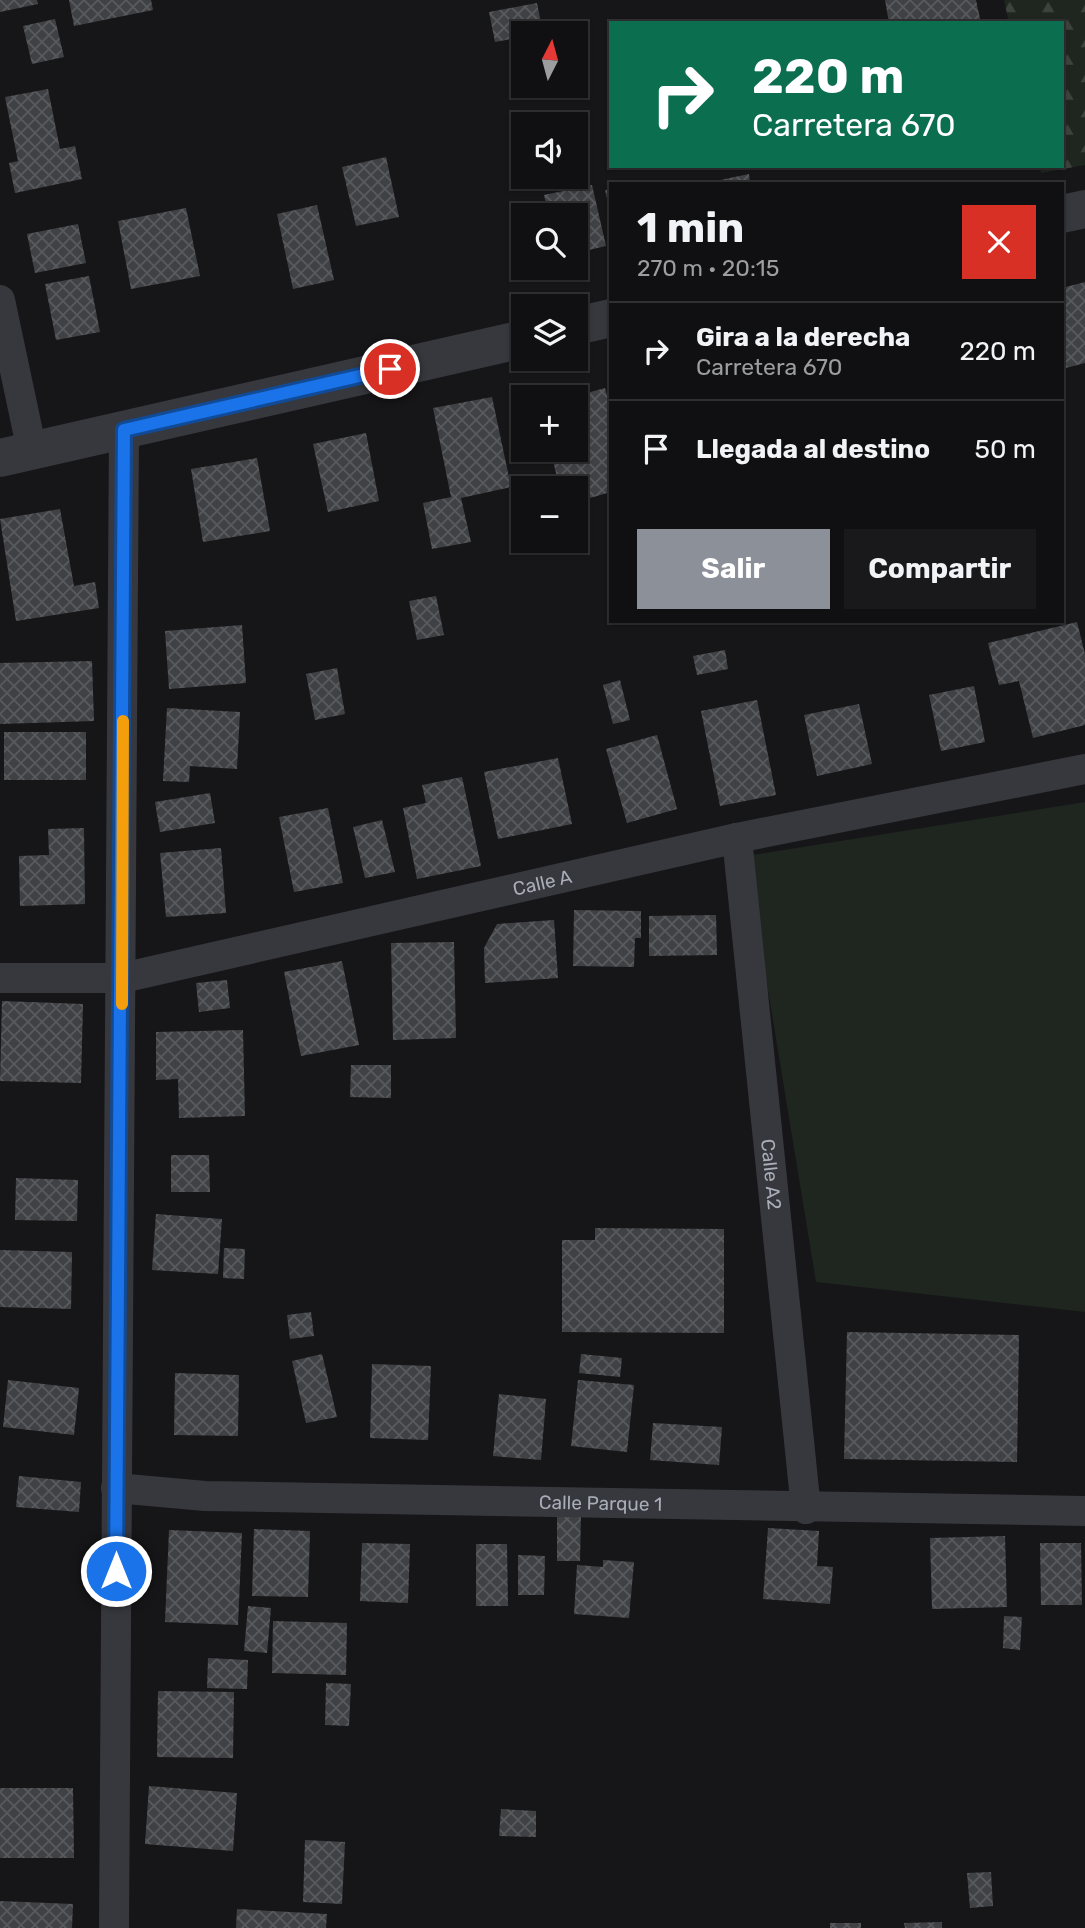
<!DOCTYPE html>
<html lang="es">
<head>
<meta charset="utf-8">
<style>
  body { margin:0; font-family:Rubik,sans-serif; background:#19191b; color:#f1f3f6; height:100vh; display:flex; flex-direction:column; font-size:26px; white-space:nowrap }
  * { box-sizing:border-box; margin:0 }
  p { font-size:23px; color:#9c9d9f }
  .icon { flex:none; width:38px; height:38px; fill:none; stroke:currentColor; stroke-width:2; stroke-linecap:round; stroke-linejoin:round }
  .map { position:relative; flex:1; overflow:hidden }
  .panel { position:absolute; left:609px; top:182px; width:455px; height:441px; display:flex; flex-direction:column; background:#101012; border-radius:0px; box-shadow:0 2px 5px #0004,0 0 0 2px #303032 }
  .panel>* { flex:none }
  .guide { position:absolute; left:609px; top:21px; width:455px; height:147px; border-radius:0px; box-shadow:0 2px 5px #0004,0 0 0 2px #303032; background:#0b6e4f; color:#fff; overflow:hidden }
  .needle { width:46px; rotate:6deg }
  .tools { position:absolute; left:511px; top:21px; display:grid; gap:14px }
  .tools a { display:grid; place-items:center; width:77px; height:77px; border-radius:0px; background:#101012; box-shadow:0 2px 5px #0004,0 0 0 2px #303032; font-size:35px }
  .pin { position:absolute; display:grid; place-items:center; width:60px; height:60px; color:#fff; margin:-30px; border:4px solid #fff; border-radius:50%; box-shadow:0 2px 7px #0007 }
  .me { position:absolute; width:77px; margin:-38px; rotate:0deg; stroke-linejoin:round; filter:drop-shadow(0 0 5px #0008) }
  .turn { display:flex; align-items:center; gap:24px; height:147px; padding:0 28px; font-size:32px }
  .turn .icon { width:91px; height:91px; stroke-width:2.5 }
  .turn b { display:block; font-size:49px; line-height:60px }
  .round { display:grid; place-items:center; flex:none; width:74px; height:74px; border-radius:0px; background:#19191b }
  .head { display:flex; align-items:center; justify-content:space-between; height:119px; padding:0 28px }
  h1 { font-size:42px; font-weight:700; line-height:52px }
  .cta { display:flex; gap:14px; margin-top:auto; padding:14px 28px }
  .cta a { flex:1; height:80px; border-radius:0px; background:#8c9099; color:#fff; font-size:28px; font-weight:700; line-height:80px; text-align:center }
  .cta a+a { background:#19191b; color:#f1f3f6 }
  ul { padding:0; list-style:none }
  li { display:flex; align-items:center; gap:21px; height:98px; padding:0 28px; border-top:2px solid #303032 }
  li div { flex:1 }
  li b { display:block; font-size:26px }
  li em { font-style:normal }
  .map>svg:first-child { display:block }
</style>
</head>
<body>
<div class="map">
<svg width="1085" height="1928" viewBox="0 0 1085 1928">
  <defs>
    <pattern id="forest-firs" width="22" height="20" patternUnits="userSpaceOnUse" patternTransform="scale(1.75)"><rect width="22" height="20" fill="#1e261f"/><path d="M5 1l3.5 6h-7zM16 11l3.5 6h-7z" fill="#3c433d"/></pattern>
    <pattern id="building-cross-hatch" width="8" height="8" patternUnits="userSpaceOnUse" patternTransform="scale(1.75)"><rect width="8" height="8" fill="#404145"/><path d="M0 0l8 8M0 8l8-8" fill="none" stroke="#595a5e"/></pattern>
  </defs>
  <rect width="100%" height="100%" fill="#161618"/>
  <path fill="#1e261f" d="M1085 802V1312L816 1282 746 856Z"/>
  <path fill="url(#forest-firs)" d="M1004 0H1085V165L1041 173 1040 166H1062V23H1009Z"/>
  <path fill="url(#building-cross-hatch)" d="M0 0H37L38 4 0 12Z
    M69 0H151L153 10 74 26Z
    M885 0H976L981 23H889Z
    M537 3 543 33H523V37L495 42 489 12Z
    M55 19 64 57 32 64 23 26Z
    M48 89 60 149 75 146 82 179 15 193 9 163 18 161 5 97Z
    M386 157 399 217 356 226 342 167Z
    M749 174 750 184H706V183Z
    M592 185 606 246 576 253V215H549L544 195Z
    M611 189V212H610L605 190Z
    M317 205 334 280 293 289 277 214Z
    M186 208 200 276 131 289 118 221Z
    M78 224 86 263 35 273 27 234Z
    M89 276 100 332 56 340 45 284Z
    M1085 282V363L1062 369V288Z
    M605 388 611 409V492L576 502V488H560L550 450H576V396Z
    M492 397 511 487 461 498 471 542 432 549 423 503 451 497 433 408Z
    M366 433 379 501 328 512 313 444Z
    M257 458 270 531 203 542 191 469Z
    M60 509 74 586 95 582 99 608 16 621 0 519Z
    M436 596 444 635 417 640 409 601Z
    M1077 622 1085 654V725L1033 738 1019 681 999 685 988 643Z
    M242 625 246 683 169 689 165 631Z
    M725 650 728 669 697 675 693 656Z
    M92 661 94 721 0 724V663Z
    M337 668 345 714 315 720 306 674Z
    M620 680 630 720 613 724 603 685Z
    M974 686 985 742 941 751 929 695Z
    M757 700 776 795 720 806 701 711Z
    M859 704 872 764 817 776 804 715Z
    M167 708 240 712 237 769 190 766 189 782 163 781Z
    M4 732H86V780H4Z
    M657 735 677 809 627 823 606 749Z
    M558 758 572 824 498 839 484 772Z
    M462 777 481 866 417 879 403 808 426 803 422 785Z
    M210 793 215 823 160 832 155 802Z
    M328 808 343 883 294 892 279 817Z
    M382 820 395 872 365 878 353 827Z
    M84 828 85 904 20 906 19 856 49 855 48 829Z
    M221 848 226 913 166 917 160 853Z
    M574 910 641 911V938H635L634 967 573 966Z
    M716 915 717 955 649 956V916Z
    M554 920 558 978 485 983 484 948 497 924Z
    M454 942 456 1038 393 1040 391 943Z
    M342 961 359 1045 301 1056 284 972Z
    M227 980 230 1008 199 1012 196 983Z
    M2 1001 83 1004 81 1083 0 1081Z
    M243 1030 245 1116 179 1118 178 1079 156 1080V1032Z
    M351 1065H391V1098L350 1097Z
    M171 1155H209L210 1192H171Z
    M16 1178 78 1180 77 1221 15 1220Z
    M156 1214 222 1219 218 1274 152 1270Z
    M595 1228 724 1229V1333L562 1332V1240H595Z
    M224 1248 245 1249 244 1279 223 1278Z
    M0 1250 72 1252 71 1309 0 1307Z
    M311 1312 314 1336 290 1339 287 1315Z
    M847 1332 1019 1335 1017 1462 844 1459Z
    M322 1354 337 1417 306 1423 292 1361Z
    M581 1354 622 1358 620 1377 579 1373Z
    M372 1364 431 1366 428 1440 370 1438Z
    M175 1373 239 1375 238 1436 174 1435Z
    M8 1380 79 1388 74 1435 3 1427Z
    M578 1380 634 1385 627 1452 571 1446Z
    M499 1394 546 1399 541 1460 493 1456Z
    M653 1423 722 1427 719 1465 650 1460Z
    M19 1476 81 1482 79 1512 16 1507Z
    M557 1515H581L580 1561H557Z
    M768 1528 819 1531 817 1566 833 1567 830 1604 763 1599Z
    M254 1529 310 1531 308 1597 252 1596Z
    M169 1530 242 1533 238 1625 165 1622Z
    M1005 1536 1007 1607 932 1609 930 1538Z
    M362 1543 410 1544 408 1603 360 1601Z
    M1040 1543H1081L1082 1605H1041Z
    M476 1544H507L508 1606H476Z
    M518 1555 545 1556 544 1595H518Z
    M603 1560 634 1562 629 1618 574 1614 577 1565 603 1567Z
    M248 1606 271 1608 267 1653 244 1651Z
    M1004 1616 1022 1617 1020 1650 1003 1648Z
    M273 1621 347 1623 346 1675 272 1673Z
    M208 1658 248 1660 247 1689 207 1688Z
    M326 1683 351 1684 349 1726 325 1725Z
    M158 1691 234 1692 233 1758 157 1757Z
    M149 1786 237 1793 233 1851 145 1844Z
    M0 1788H73L74 1858H0Z
    M501 1809 536 1811V1837L499 1836Z
    M305 1840 345 1842 342 1904 303 1902Z
    M991 1872 993 1906 970 1908 967 1873Z
    M0 1901 73 1904 72 1928H0Z
    M237 1909 327 1914 326 1928H236Z
    M942 1922V1928H905L904 1923Z
    M830 1923H861V1928H830Z"/>
  <g fill="none" stroke-linecap="round" stroke-linejoin="round">
    <g stroke="#37383d" stroke-width="30">
      <path d="M0 300 32 451"/>
      <path id="s1" d="M737 838 806 1509"/>
      <path id="s2" d="M0 978H122L737 838 1085 769"/>
      <path id="s3" d="M116 1488 205 1496 1085 1511"/>
      <path d="M114 1928 124 431"/>
    </g>
    <path stroke="#37383d" stroke-width="38" d="M1062 214 1085 209
      M576 326 611 318
      M0 458 523 339"/>
  </g>
  <g fill="none" stroke-linecap="round" stroke-linejoin="round">
    <g stroke="#114b97" stroke-width="18">
      <path id="route" d="M116 1571 124 430 390 369"/>
    </g>
    <use href="#route" stroke="#1a73e8" stroke-width="12"/>
    <path stroke="#f59e0b" stroke-width="12" d="M122 1004 123 721"/>
  </g>
  <g text-anchor="middle" dominant-baseline="central" stroke-width="5" stroke-linejoin="round" paint-order="stroke">
    <g font-size="19" fill="#a8adb8" stroke="#111113">
      <text stroke="none"><textPath href="#s2" startOffset="553">Calle A</textPath></text>
      <text stroke="none"><textPath href="#s1" startOffset="338">Calle A2</textPath></text>
      <text stroke="none"><textPath href="#s3" startOffset="485">Calle Parque 1</textPath></text>
    </g>
  </g>
</svg>
<div class="tools">
<a><svg class="needle" viewBox="-14 -14 28 28"><path d="M0-13l5 13h-10z" fill="#e53935"/><path d="M0 13l5-13h-10z" fill="#9c9d9f"/></svg></a>
<a><svg class="icon" aria-label="sound" viewBox="0 0 24 24"><path d="M4 9h4l5-4v14l-5-4H4zM17 9q2 3 0 6"/></svg></a>
<a><svg class="icon" aria-label="search" viewBox="0 0 24 24"><circle cx="10" cy="10" r="6"/><path d="M15 15l6 6"/></svg></a>
<a><svg class="icon" aria-label="layers" viewBox="0 0 24 24"><path d="M12 4l9 5-9 5-9-5zM3 14l9 5 9-5"/></svg></a>
<a>+</a>
<a>−</a>
</div>
<div class="pin" style="left:390px;top:369px;background:#d93025"><svg class="icon" aria-label="arrive" viewBox="0 0 24 24"><path d="M6 21V4h12l-3 4 3 4H6"/></svg></div>
<svg class="me" style="left:116px;top:1571px" viewBox="-20 -20 40 40"><circle r="17" fill="#1a73e8" stroke="#fff" stroke-width="3"/><path d="M0-11L8 9 0 5-8 9z" fill="#fff"/></svg>
<div class="guide">
<div class="turn"><svg class="icon" aria-label="right" viewBox="0 0 24 24"><path d="M7 20v-9h11M14 6l5 5-5 5"/></svg><div><b>220 m</b>Carretera 670</div></div>
</div>
<section class="panel">
<div class="head"><div><h1>1 min</h1><p>270 m · 20:15</p></div><a class="round" style="background:#d93025;color:#fff"><svg class="icon" aria-label="close" viewBox="0 0 24 24"><path d="M6 6l12 12M18 6L6 18"/></svg></a></div>
<ul>
<li><svg class="icon" aria-label="right" viewBox="0 0 24 24"><path d="M7 20v-9h11M14 6l5 5-5 5"/></svg><div><b>Gira a la derecha</b><p>Carretera 670</p></div><em>220 m</em></li>
<li><svg class="icon" aria-label="arrive" viewBox="0 0 24 24"><path d="M6 21V4h12l-3 4 3 4H6"/></svg><div><b>Llegada al destino</b></div><em>50 m</em></li>
</ul>
<div class="cta"><a>Salir</a><a>Compartir</a></div>
</section>
</div>
</body>
</html>
